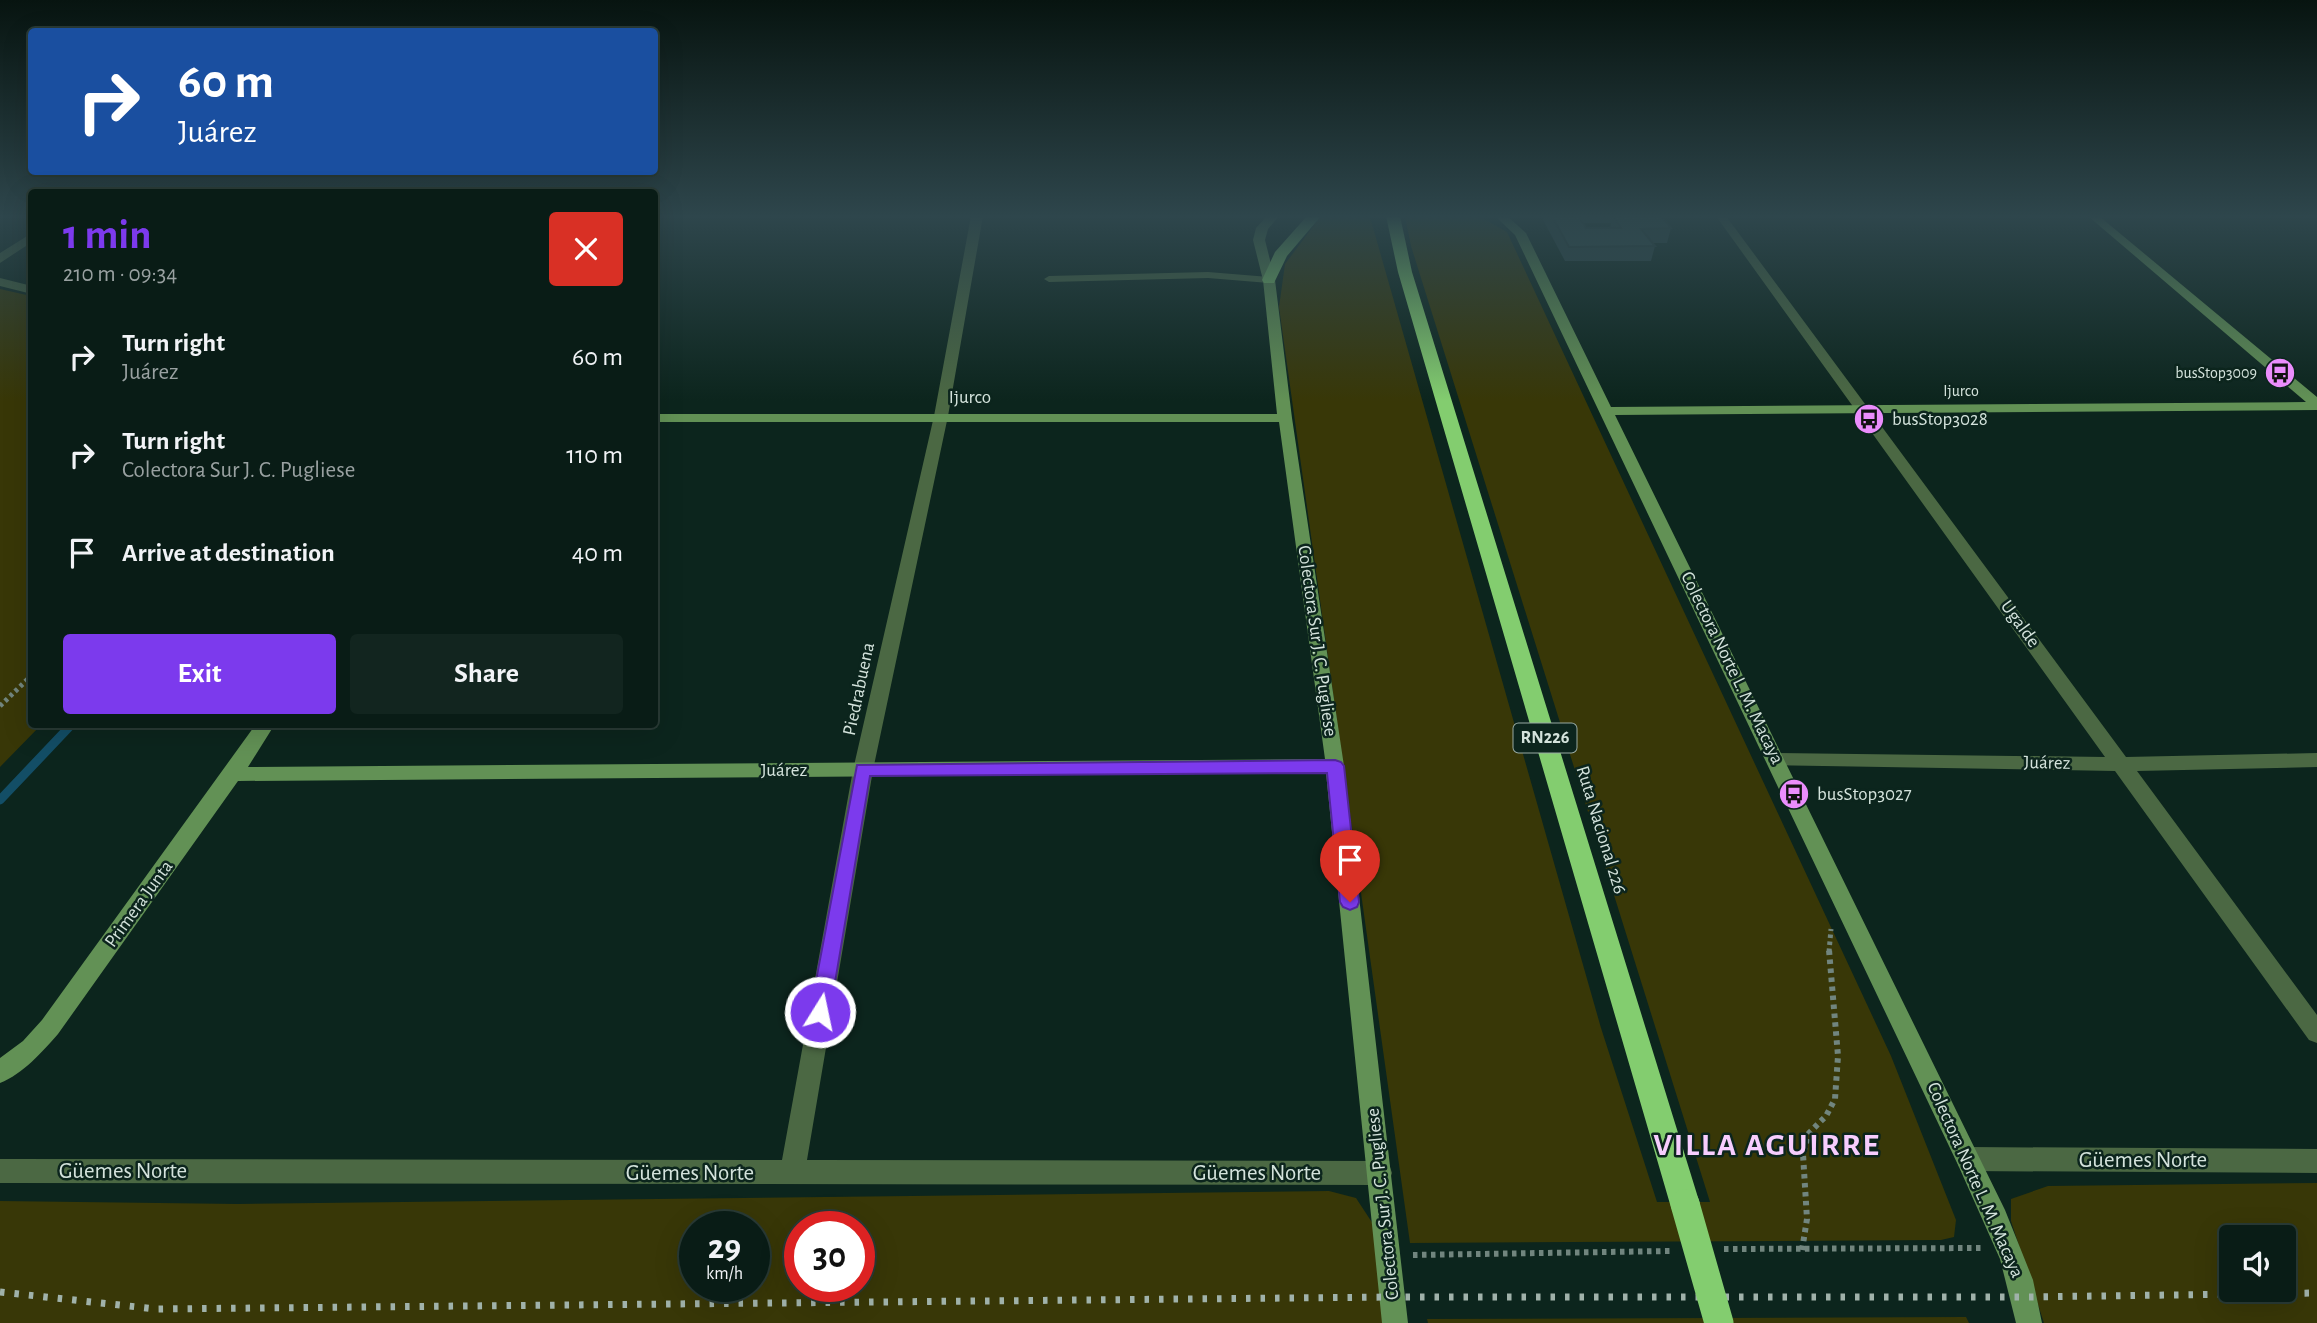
<!DOCTYPE html>
<html lang="en">
<head>
<meta charset="utf-8">
<style>
  body { margin:0; font-family:"Alegreya Sans",sans-serif; background:#12251f; color:#f1f3f6; height:100vh; display:flex; flex-direction:column; font-size:26px; white-space:nowrap }
  * { box-sizing:border-box; margin:0 }
  p { font-size:23px; color:#99a1a1 }
  .icon { flex:none; width:38px; height:38px; fill:none; stroke:currentColor; stroke-width:2; stroke-linecap:round; stroke-linejoin:round }
  .map { position:relative; flex:1; overflow:hidden }
  .panel { position:absolute; left:28px; top:189px; width:630px; height:539px; display:flex; flex-direction:column; background:#091c16; border-radius:7px; box-shadow:0 7px 28px #0002,0 0 0 2px #293a35 }
  .panel>* { flex:none }
  .banner { position:absolute; left:28px; top:28px; width:630px; height:147px; border-radius:7px; box-shadow:0 7px 28px #0002,0 0 0 2px #293a35; background:#1a4fa0; color:#fff; overflow:hidden }
  .buttons { position:absolute; left:2219px; top:1225px; display:grid; gap:14px }
  .buttons a { display:grid; place-items:center; width:77px; height:77px; border-radius:7px; background:#091c16; box-shadow:0 7px 28px #0002,0 0 0 2px #293a35; font-size:35px }
  .speed { position:absolute; left:679px; top:1211px; display:flex; gap:14px; font-size:35px; font-weight:700; text-align:center }
  .speed>* { display:grid; place-content:center; width:91px; height:91px; border-radius:50%; background:#091c16; box-shadow:0 7px 28px #0002,0 0 0 2px #293a35; line-height:1 }
  .speed small { font-size:18px; font-weight:400 }
  .speed .limit { border:10px solid #d22; background:#fff; color:#111 }
  .pin { position:absolute; display:grid; place-items:center; width:60px; height:60px; color:#fff; margin:-72px -30px; border-radius:50% 50% 50% 0; rotate:-45deg; box-shadow:0 0 7px #0007 }
  .pin .icon { rotate:45deg }
  .me { position:absolute; width:77px; margin:-38px; rotate:10deg; stroke-linejoin:round; filter:drop-shadow(0 0 5px #0008) }
  .turn { display:flex; align-items:center; gap:24px; height:147px; padding:0 35px; font-size:32px }
  .turn .icon { width:91px; height:91px; stroke-width:2.5 }
  .turn b { display:block; font-size:49px; line-height:60px }
  .round { display:grid; place-items:center; flex:none; width:74px; height:74px; border-radius:7px; background:#12251f }
  .summary { display:flex; align-items:center; justify-content:space-between; height:119px; padding:0 35px }
  h1 { font-size:42px; font-weight:700; line-height:52px; color:#7c3aed }
  .action { display:flex; gap:14px; margin-top:auto; padding:14px 35px }
  .action a { flex:1; height:80px; border-radius:7px; background:#7c3aed; color:#fff; font-size:28px; font-weight:700; line-height:80px; text-align:center }
  .action a+a { background:#12251f; color:#f1f3f6 }
  ul { padding:0; list-style:none }
  li { display:flex; align-items:center; gap:21px; height:98px; padding:0 35px }
  li div { flex:1 }
  li b { display:block; font-size:26px }
  li em { font-style:normal }
  .map>svg:first-child { display:block }
</style>
</head>
<body>
<div class="map">
<svg width="2317" height="1323" viewBox="0 0 2317 1323">
  <rect width="100%" height="100%" fill="#0c251d"/>
  <path fill="#383707" fill-rule="evenodd" d="M1321 216H1369L1372 224 1601 1028 1657 1202H1710L1411 246 1405 216H1479L1507 232 1891 1056 1956 1220 1954 1237 1941 1240 1410 1243 1279 307 1285 264Z
    M0 289 31 296 32 724 41 725 0 767Z
    M2317 1183V1323H2044L2011 1221V1199L2048 1186ZM2231 1237H2284V1290H2231Z
    M1329 1191 1356 1198 1375 1227 1384 1323H0V1201L237 1204ZM695 1227H754V1286H695ZM800 1227H859V1286H800Z
    M1966 1317 1969 1323H1428L1427 1319Z"/>
  <g fill="none" stroke-linecap="round" stroke-linejoin="round">
    <path stroke="#134e66" stroke-width="5" d="M654 218 658 216"/>
    <path stroke="#134e66" stroke-width="9" d="M0 800 72 724"/>
    <path stroke="#71857e" stroke-width="5" stroke-dasharray="3.5 3.5" stroke-linecap="butt" d="M0 706 32 675
      M1829 952 1831 929"/>
    <path stroke="#71857e" stroke-width="6" stroke-dasharray="4.5 4.5" stroke-linecap="butt" d="M1724 1249 1982 1248
      M1802 1250 1807 1219 1803 1154 1809 1133 1826 1116 1835 1099 1838 1056 1829 950
      M1413 1255 1670 1251"/>
    <path fill="#4b6843" fill-rule="evenodd" d="M1208 272 1269 277 1274 280 1269 283 1208 278 1049 282 1044 279 1049 276Z"/>
    <path fill="#4b6843" fill-rule="evenodd" d="M971 216H983L948 416 873 770 807 1160 1380 1161 1389 1164 1392 1173 1389 1182 1380 1185 0 1183V1159L782 1160 853 770 934 416Z
      M1716 216H1726L2126 757 2317 753V767L2137 771 2317 1015V1043L2309 1040 2115 771 1770 765 1768 760 1770 755 1777 753 2105 757Z
      M32 233V242L0 263V253Z
      M0 278 32 286V294L0 286Z
      M1968 1147 2317 1149V1173L1968 1171 1959 1167 1956 1159 1959 1151Z"/>
    <path fill="#629155" fill-rule="evenodd" d="M1267 216H1279L1268 229 1265 240 1275 280 1292 418 1344 766 1408 1323H1382L1326 773 238 781 58 1034C42 1052 23 1074 0 1083V1058L23 1041 42 1020 256 724H275L248 767 1325 759 1279 422H654V414H1277L1263 280 1253 240 1256 228Z
      M1495 216H1507L1526 233 1611 407 2306 402 2088 216H2099L2317 397V410L1615 415 2005 1210 2033 1280 2042 1323H2016L2000 1259 1959 1167 1515 235Z"/>
    <path fill="#83cd6f" fill-rule="evenodd" d="M1307 216H1321L1287 256 1274 283H1264L1262 280 1275 252Z
      M1386 216H1400L1412 272 1700 1204 1696 1215 1685 1219 1674 1215 1670 1204 1398 272Z"/>
    <path stroke="#a0b2aa" stroke-width="7" stroke-dasharray="4.5 10" stroke-linecap="butt" d="M0 1292 156 1309 1392 1297H2026L2317 1293"/>
    <path stroke="#83cd6f" stroke-width="29" d="M1685 1204 1719 1323"/>
  </g>
  <path fill="#2e484a" fill-rule="evenodd" d="M1541 216H1661L1671 228 1667 243H1652L1655 246 1651 261H1565ZM1583 223H1611L1610 228H1586Z"/>
  <path fill="#365456" stroke="#263b3c" stroke-width="2" d="M1552 216H1578L1586 228H1621L1613 216H1661L1671 228 1641 229 1655 246 1569 247Z"/>
  <linearGradient id="sky" x2="0" y2="1"><stop stop-color="#071410"/><stop offset="0.54" stop-color="#2e464c"/><stop offset="1" stop-color="#2e464c" stop-opacity="0"/></linearGradient>
  <rect width="2317" height="401" fill="url(#sky)"/>
  <path fill="#7c3aed" stroke="#51269a" stroke-width="2" d="M1335 760 1341 762 1344 766 1359 902 1357 907 1350 910 1343 907 1340 902 1327 773 870 776 830 1012 827 1018 820 1021 813 1018 810 1012 857 765Z"/>
  <defs>
    <g id="bus-disc" transform="scale(1.575)"><circle r="9.5" fill="#eb8dfc" stroke="#0c251d"/><path d="M-5-6H5V4H4V6H2V4H-2V6H-4V4H-5ZM-3.5-4V0h7V-4ZM-3.5 1.2v1.5H-2V1.2ZM2 1.2v1.5H3.5V1.2Z" fill="#111"/></g>
  </defs>
  <g fill-rule="evenodd">
    <use href="#bus-disc" x="2280" y="373"/>
    <use href="#bus-disc" x="1869" y="419"/>
    <use href="#bus-disc" x="1794" y="794"/>
  </g>
  <g text-anchor="middle" dominant-baseline="central" stroke-width="5" stroke-linejoin="round" paint-order="stroke">
    <g font-size="16" fill="#d4e3dc" stroke="#0c251d" text-anchor="end">
      <text x="2257" y="373">busStop3009</text>
    </g>
    <g font-size="16" fill="#d4e3dc" stroke="#0c251d">
      <text x="1961" y="391">Ijurco</text>
    </g>
    <rect fill="#0c251d" stroke="#98aaa3" stroke-width="2" x="1513.5" y="723.5" width="63" height="29" rx="5"/>
    <g font-size="18" font-weight="bold" fill="#d4e3dc">
      <text x="1545" y="738">RN226</text>
    </g>
    <g font-size="19" fill="#d4e3dc" stroke="#0c251d">
      <text x="970" y="397">Ijurco</text>
      <text transform="translate(2020 624) rotate(54)">Ugalde</text>
      <text transform="translate(1317 641) rotate(82)">Colectora Sur J. C. Pugliese</text>
      <text transform="translate(1732 668) rotate(64)">Colectora Norte L. M. Macaya</text>
      <text transform="translate(859 689) rotate(-78)">Piedrabuena</text>
      <text transform="translate(2047 763) rotate(1)">Juárez</text>
      <text x="784" y="770">Juárez</text>
      <text transform="translate(1601 830) rotate(73)">Ruta Nacional 226</text>
      <text transform="translate(139 904) rotate(-54)">Primera Junta</text>
      <text transform="translate(1975 1180) rotate(66)">Colectora Norte L. M. Macaya</text>
      <text transform="translate(1383 1204) rotate(-96)">Colectora Sur J. C. Pugliese</text>
    </g>
    <g font-size="19" fill="#d4e3dc" stroke="#0c251d" text-anchor="start">
      <text x="1892" y="419">busStop3028</text>
      <text x="1817" y="794">busStop3027</text>
    </g>
    <g font-size="23" fill="#d4e3dc" stroke="#0c251d">
      <text x="2143" y="1160">Güemes Norte</text>
      <text x="123" y="1171">Güemes Norte</text>
      <text x="690" y="1173">Güemes Norte</text>
      <text x="1257" y="1173">Güemes Norte</text>
    </g>
    <g font-size="32" font-weight="bold" letter-spacing="2" fill="#f7cdfe" stroke="#0c251d">
      <text x="1767" y="1145">VILLA AGUIRRE</text>
    </g>
  </g>
</svg>
<div class="buttons">
<a><svg class="icon" aria-label="sound" viewBox="0 0 24 24"><path d="M4 9h4l5-4v14l-5-4H4zM17 9q2 3 0 6"/></svg></a>
</div>
<div class="speed"><div>29<small>km/h</small></div><div class="limit">30</div></div>
<div class="pin" style="left:1350px;top:902px;background:#d93025"><svg class="icon" aria-label="arrive" viewBox="0 0 24 24"><path d="M6 21V4h12l-3 4 3 4H6"/></svg></div>
<svg class="me" style="left:820px;top:1012px" viewBox="-20 -20 40 40"><circle r="17" fill="#7c3aed" stroke="#fff" stroke-width="3"/><path d="M0-11L8 9 0 5-8 9z" fill="#fff"/></svg>
<div class="banner">
<div class="turn"><svg class="icon" aria-label="right" viewBox="0 0 24 24"><path d="M7 20v-9h11M14 6l5 5-5 5"/></svg><div><b>60 m</b>Juárez</div></div>
</div>
<section class="panel">
<div class="summary"><div><h1>1 min</h1><p>210 m · 09:34</p></div><a class="round" style="background:#d93025;color:#fff"><svg class="icon" aria-label="close" viewBox="0 0 24 24"><path d="M6 6l12 12M18 6L6 18"/></svg></a></div>
<ul>
<li><svg class="icon" aria-label="right" viewBox="0 0 24 24"><path d="M7 20v-9h11M14 6l5 5-5 5"/></svg><div><b>Turn right</b><p>Juárez</p></div><em>60 m</em></li>
<li><svg class="icon" aria-label="right" viewBox="0 0 24 24"><path d="M7 20v-9h11M14 6l5 5-5 5"/></svg><div><b>Turn right</b><p>Colectora Sur J. C. Pugliese</p></div><em>110 m</em></li>
<li><svg class="icon" aria-label="arrive" viewBox="0 0 24 24"><path d="M6 21V4h12l-3 4 3 4H6"/></svg><div><b>Arrive at destination</b></div><em>40 m</em></li>
</ul>
<div class="action"><a>Exit</a><a>Share</a></div>
</section>
</div>
</body>
</html>
